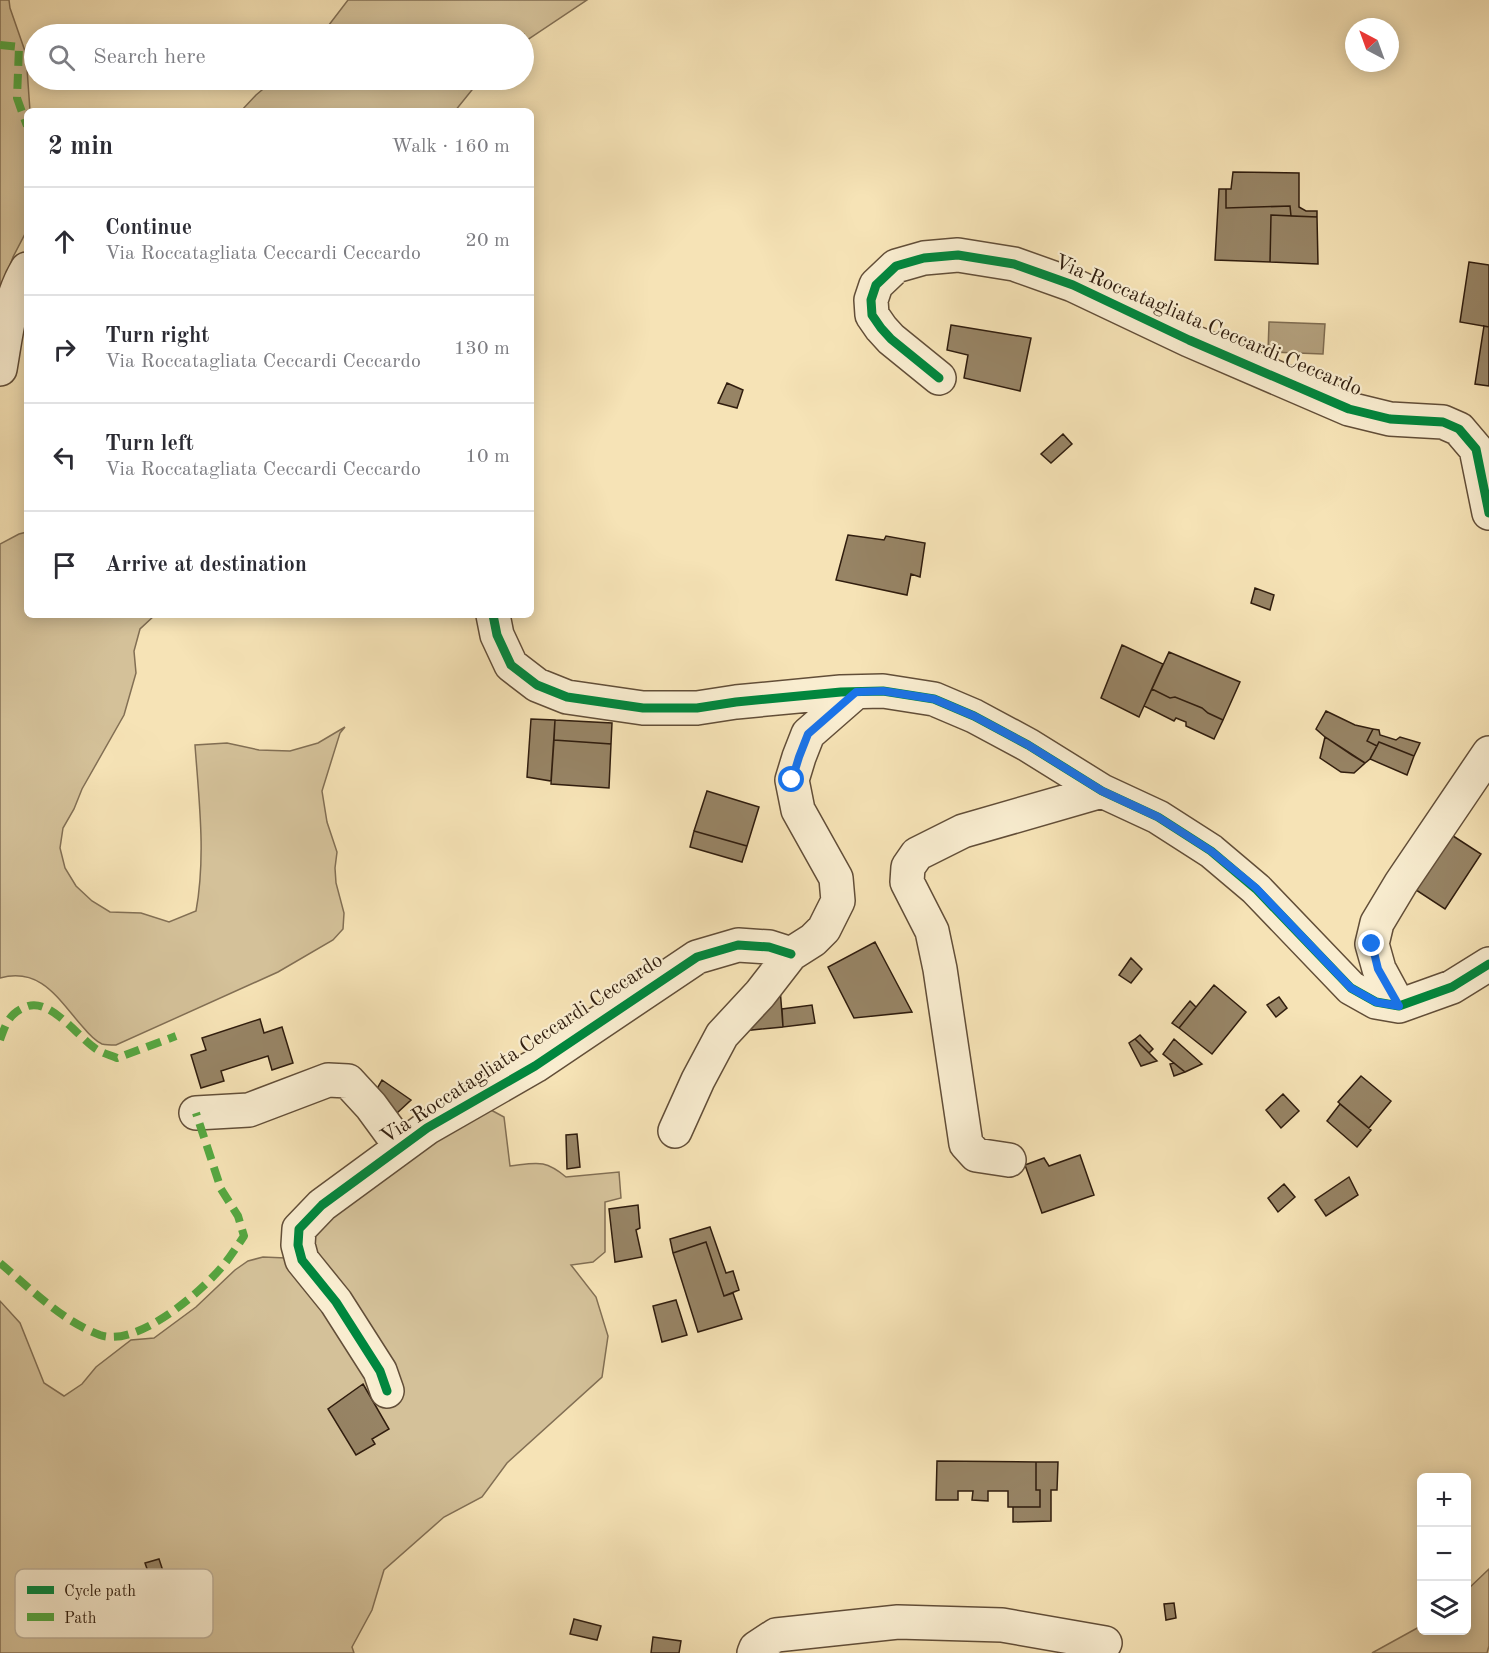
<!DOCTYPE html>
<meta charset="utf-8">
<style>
body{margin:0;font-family:"Old Standard TT",serif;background:#f2f2f3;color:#2b2b33}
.controls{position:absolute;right:18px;bottom:18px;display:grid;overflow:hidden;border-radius:9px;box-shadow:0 3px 15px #0003}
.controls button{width:54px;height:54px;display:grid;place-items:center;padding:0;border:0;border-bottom:2px solid #e1e1e2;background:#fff;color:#2b2b33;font:30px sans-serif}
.compass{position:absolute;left:1345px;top:18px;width:54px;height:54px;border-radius:50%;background:#fff;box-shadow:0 3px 15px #0003;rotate:319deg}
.stop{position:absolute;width:18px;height:18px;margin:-14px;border:4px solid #1a73e8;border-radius:50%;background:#fff}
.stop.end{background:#1a73e8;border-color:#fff;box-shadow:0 2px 6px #0008}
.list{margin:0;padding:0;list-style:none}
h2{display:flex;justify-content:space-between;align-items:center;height:78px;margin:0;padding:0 24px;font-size:26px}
h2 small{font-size:20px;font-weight:400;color:#7c7c81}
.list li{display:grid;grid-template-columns:39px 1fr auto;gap:18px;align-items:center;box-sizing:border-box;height:108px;padding:0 24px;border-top:2px solid #e1e1e2}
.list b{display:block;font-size:22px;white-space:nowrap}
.list p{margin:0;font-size:20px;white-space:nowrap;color:#7c7c81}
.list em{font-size:20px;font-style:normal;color:#7c7c81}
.icon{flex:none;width:33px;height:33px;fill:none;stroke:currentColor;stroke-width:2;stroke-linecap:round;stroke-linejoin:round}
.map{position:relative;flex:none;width:1489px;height:1653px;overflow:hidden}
.search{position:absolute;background:#fff;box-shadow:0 3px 15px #0003;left:24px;top:24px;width:510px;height:66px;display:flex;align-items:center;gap:15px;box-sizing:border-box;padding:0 21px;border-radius:33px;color:#7c7c81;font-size:22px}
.panel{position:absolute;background:#fff;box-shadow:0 3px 15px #0003;left:24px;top:108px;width:510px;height:510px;border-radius:9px}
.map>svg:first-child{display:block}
</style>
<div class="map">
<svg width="1489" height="1653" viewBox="0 0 1489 1653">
<rect width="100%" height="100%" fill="#f6e3b6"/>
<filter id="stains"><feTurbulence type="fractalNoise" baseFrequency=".00333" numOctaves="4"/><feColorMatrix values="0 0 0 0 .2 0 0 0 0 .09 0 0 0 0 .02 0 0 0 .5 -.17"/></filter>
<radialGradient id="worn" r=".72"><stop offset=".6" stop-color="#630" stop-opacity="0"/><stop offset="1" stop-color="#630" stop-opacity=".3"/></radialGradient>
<path fill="#d4c199" stroke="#826f54" stroke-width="1.5" d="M0 0H9L10 8 26 54 30 111H27V230L13 257 0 293Z
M348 0H587L524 42V34H322Z
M274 80H480L455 111H241L256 95Z
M27 532V615H155L140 629 134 651 136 673 124 715 82 789 74 809 63 828 60 848 65 868 76 886 92 901 110 912 141 913 169 922 196 911C206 856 199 801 195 745L227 743 259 750 290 751 318 743 345 727 340 733 322 791 327 822 337 852 335 868 336 883 344 913 343 929 333 940 278 972 116 1045C112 1045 106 1045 102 1044 95 1041 87 1032 82 1026 58 999 41 967 0 978V544L19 534Z
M491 1110 504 1117 510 1166C537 1163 544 1159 566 1177L619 1172 621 1198 605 1202V1252L593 1262 571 1265 596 1297 608 1336 602 1377 507 1463 482 1497 444 1517 384 1570 372 1610 352 1647 354 1653H0V1301L20 1323 44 1383 64 1396 82 1384 96 1367 131 1340 154 1338 196 1307 235 1270 248 1261 263 1257 286 1258 359 1188 427 1139Z
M1489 1569V1646L1487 1653H1372L1421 1626 1422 1630H1466L1467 1590Z"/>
<path fill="#b3a07d" stroke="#7f6c51" stroke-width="1.5" d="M1269 322 1325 324 1323 354 1268 352Z"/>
<path fill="#978465" stroke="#301d0e" stroke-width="1.5" d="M1233 172 1299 173V207L1306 211H1317V217L1291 216 1290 206 1226 208V189H1231Z
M1219 189H1226V208L1290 206 1291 216 1271 215 1270 262 1215 260Z
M1271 215 1317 217 1318 264 1270 262Z
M1469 262 1489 265V327L1460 322Z
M951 325 1031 338 1020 391 964 378 968 355 947 350Z
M1484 326 1489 327V386L1475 384Z
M727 383 743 390 737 408 718 403Z
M1063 434 1072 444 1051 463 1041 454Z
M848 535 884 540 886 536 925 543 920 577 911 574 907 595 836 580Z
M1255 588 1274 595 1270 610 1251 603Z
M1122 645 1163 664 1139 717 1101 698Z
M1169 652 1240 682 1223 720 1208 713 1202 708 1175 697 1170 698 1152 689Z
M1152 689 1170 698 1175 697 1202 708 1208 713 1223 720 1214 739 1186 726V722L1176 718 1174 721 1144 706Z
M1326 711 1355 725 1373 729 1367 741 1377 746 1370 759 1365 763 1325 737 1316 729Z
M531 719 555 720 551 781 527 777Z
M555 720 612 723 611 744 554 740Z
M1373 729 1379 730 1380 735 1396 740 1400 737 1420 743 1414 756 1379 742 1377 746 1367 741Z
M1325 737 1352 755 1365 763 1354 773 1341 772 1320 758Z
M554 740 611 744 609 788 551 784Z
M1379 742 1414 756 1407 775 1370 759Z
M707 791 759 807 747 846 694 831Z
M694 831 747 846 742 862 690 847Z
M1447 832 1481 854 1445 909 1413 888Z
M875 942 912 1012 854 1018 828 967Z
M1131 958 1142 969 1131 983 1119 975Z
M1214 985 1246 1012 1212 1054 1179 1028Z
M780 988 783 1027 742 1031Z
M1279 997 1287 1008 1276 1017 1267 1005Z
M1190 1001 1196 1007 1179 1028 1172 1023Z
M812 1005 815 1023 783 1027 782 1009Z
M260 1019 264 1033 282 1027 293 1063 272 1070 268 1056 221 1071 224 1081 201 1088 191 1055 206 1050 202 1038Z
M1140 1035 1153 1049 1149 1053 1135 1039Z
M1135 1039 1157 1061 1141 1066 1129 1043Z
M1174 1039 1202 1064 1185 1072 1163 1054Z
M1174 1063 1185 1072 1174 1076 1170 1064Z
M1361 1076 1391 1101 1369 1128 1338 1102Z
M382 1080 411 1100 397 1113 375 1092Z
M1283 1094 1299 1111 1281 1128 1266 1110Z
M1340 1104 1371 1130 1357 1147 1327 1121Z
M577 1134 580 1167 567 1169 566 1135Z
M1080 1155 1094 1195 1042 1213 1025 1165 1044 1158 1049 1166Z
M1349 1177 1358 1195 1326 1216 1315 1200Z
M1284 1184 1295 1197 1278 1212 1268 1198Z
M638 1205 640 1228 636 1230 642 1257 615 1262 609 1209Z
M710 1227 726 1273 733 1271 739 1290 724 1296 706 1242 673 1253 670 1239Z
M706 1242 724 1296 733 1293 742 1319 698 1332 673 1253Z
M676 1300 687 1335 662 1342 653 1306Z
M363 1384 389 1429 372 1439 375 1444 356 1455 328 1409Z
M937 1461 1036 1462V1490H1040V1507H1008V1491H988V1501L972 1500 973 1491H958V1500H936Z
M1036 1462H1058L1057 1490H1051V1521L1013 1522V1507H1040V1490H1036Z
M159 1559 166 1580 153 1586 145 1563Z
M1174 1603 1176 1618 1166 1620 1164 1604Z
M574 1619 601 1626 597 1640 570 1634Z
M653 1637 681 1641 679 1653H651Z"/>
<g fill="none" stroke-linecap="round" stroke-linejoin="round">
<g stroke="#624e38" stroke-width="36">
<path id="minor" d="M0 369C6 335 9 299 27 269
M939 378 891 339 881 328 872 315 871 300 876 285 896 266 924 258 958 255 1014 264 1073 285 1189 340 1349 409 1390 419 1443 422 1459 429 1476 449 1489 513
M493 615 497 635 511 665 537 685 567 697 643 708H697L736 702 841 692 883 691 934 699 974 716 1028 745 1102 791 1158 817 1211 851 1256 889 1351 988 1376 1002 1399 1006 1452 987 1489 964
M1399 1006 1379 969 1372 944 1377 923 1401 883 1489 753
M196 1113 249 1110 328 1080 348 1081 371 1106 401 1147
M675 1131 698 1080 722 1035 760 994 791 954 813 940 824 929 838 901 836 878 798 810 792 780 799 757 808 734 856 692
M1009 1160 976 1155 966 1144 940 969 932 931 907 882 908 867 917 854 963 831 1102 791
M387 1391 380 1371 336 1302 302 1260 298 1245 299 1229 322 1205 427 1128 535 1066 697 957 738 945 769 947 791 954
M754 1653 756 1648 776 1635 898 1622 1002 1625 1105 1643"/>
</g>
<use href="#minor" stroke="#f9edd0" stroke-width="33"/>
<path stroke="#54a941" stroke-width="8" stroke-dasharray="15 8" stroke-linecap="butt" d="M0 45 19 47 17 98 27 126
M0 1040C6 1023 10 1012 28 1006 51 999 77 1036 96 1049 102 1053 110 1055 117 1058L176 1036
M0 1263C31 1289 62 1321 100 1335 138 1348 204 1290 226 1262 232 1254 238 1245 244 1236L238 1216 221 1189 196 1113"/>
<g stroke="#f9edd0" stroke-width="13">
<path id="cycleway" d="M939 378 891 339 881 328 872 315 871 300 876 285 896 266 924 258 958 255 1014 264 1073 285 1189 340 1349 409 1390 419 1443 422 1459 429 1476 449 1489 513
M493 615 497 635 511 665 537 685 567 697 643 708H697L736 702 841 692 883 691 934 699 974 716 1028 745 1102 791 1158 817 1211 851 1256 889 1351 988 1376 1002 1399 1006 1452 987 1489 964
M387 1391 380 1371 336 1302 302 1260 298 1245 299 1229 322 1205 427 1128 535 1066 697 957 738 945 769 947 791 954"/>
</g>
<use href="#cycleway" stroke="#00873e" stroke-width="9"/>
</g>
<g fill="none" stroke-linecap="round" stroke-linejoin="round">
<path stroke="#1a73e8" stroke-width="8" d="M792 780 799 757 808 734 856 692 883 691 934 699 974 716 1028 745 1102 791 1158 817 1211 851 1256 888 1351 988 1376 1002 1399 1006 1378 969 1372 944"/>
</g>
<g text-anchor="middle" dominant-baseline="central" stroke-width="4.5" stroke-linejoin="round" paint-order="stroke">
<g font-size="21" fill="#301d0e" stroke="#f9edd0">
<text transform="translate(1208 326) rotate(23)">Via Roccatagliata Ceccardi Ceccardo</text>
<text transform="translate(522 1049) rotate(-33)">Via Roccatagliata Ceccardi Ceccardo</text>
</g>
</g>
<rect x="15" y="1569" width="198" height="69" rx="9" fill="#f9edd0" stroke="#bdaf96" stroke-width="1.5"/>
<rect x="27" y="1586" width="27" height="8" fill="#00873e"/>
<rect x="27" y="1613" width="27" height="8" fill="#54a941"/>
<g font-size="16" fill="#301d0e">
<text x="64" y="1596">Cycle path</text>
<text x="64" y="1623">Path</text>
</g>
<rect width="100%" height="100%" filter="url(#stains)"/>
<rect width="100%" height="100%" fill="url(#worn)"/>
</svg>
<div class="controls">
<button>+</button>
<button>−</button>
<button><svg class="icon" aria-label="layers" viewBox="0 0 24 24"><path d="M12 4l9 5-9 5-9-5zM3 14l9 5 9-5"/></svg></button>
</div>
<svg class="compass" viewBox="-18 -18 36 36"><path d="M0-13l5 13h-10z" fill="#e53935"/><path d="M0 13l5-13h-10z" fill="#7c7c81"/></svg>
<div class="stop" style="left:792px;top:780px"></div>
<div class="stop end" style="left:1372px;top:944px"></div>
<div class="search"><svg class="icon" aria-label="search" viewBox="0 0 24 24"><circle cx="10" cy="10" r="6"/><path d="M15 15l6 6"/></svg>Search here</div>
<section class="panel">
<h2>2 min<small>Walk · 160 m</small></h2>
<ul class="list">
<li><svg class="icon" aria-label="ahead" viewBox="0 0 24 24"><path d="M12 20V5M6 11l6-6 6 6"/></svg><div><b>Continue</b><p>Via Roccatagliata Ceccardi Ceccardo</p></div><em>20 m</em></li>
<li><svg class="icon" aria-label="right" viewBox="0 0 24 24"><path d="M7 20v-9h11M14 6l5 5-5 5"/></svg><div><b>Turn right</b><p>Via Roccatagliata Ceccardi Ceccardo</p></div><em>130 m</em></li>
<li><svg class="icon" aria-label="left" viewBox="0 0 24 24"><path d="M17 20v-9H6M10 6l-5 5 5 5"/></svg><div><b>Turn left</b><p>Via Roccatagliata Ceccardi Ceccardo</p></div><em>10 m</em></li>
<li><svg class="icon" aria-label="arrive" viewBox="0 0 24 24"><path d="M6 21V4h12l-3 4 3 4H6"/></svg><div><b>Arrive at destination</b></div></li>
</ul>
</section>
</div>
